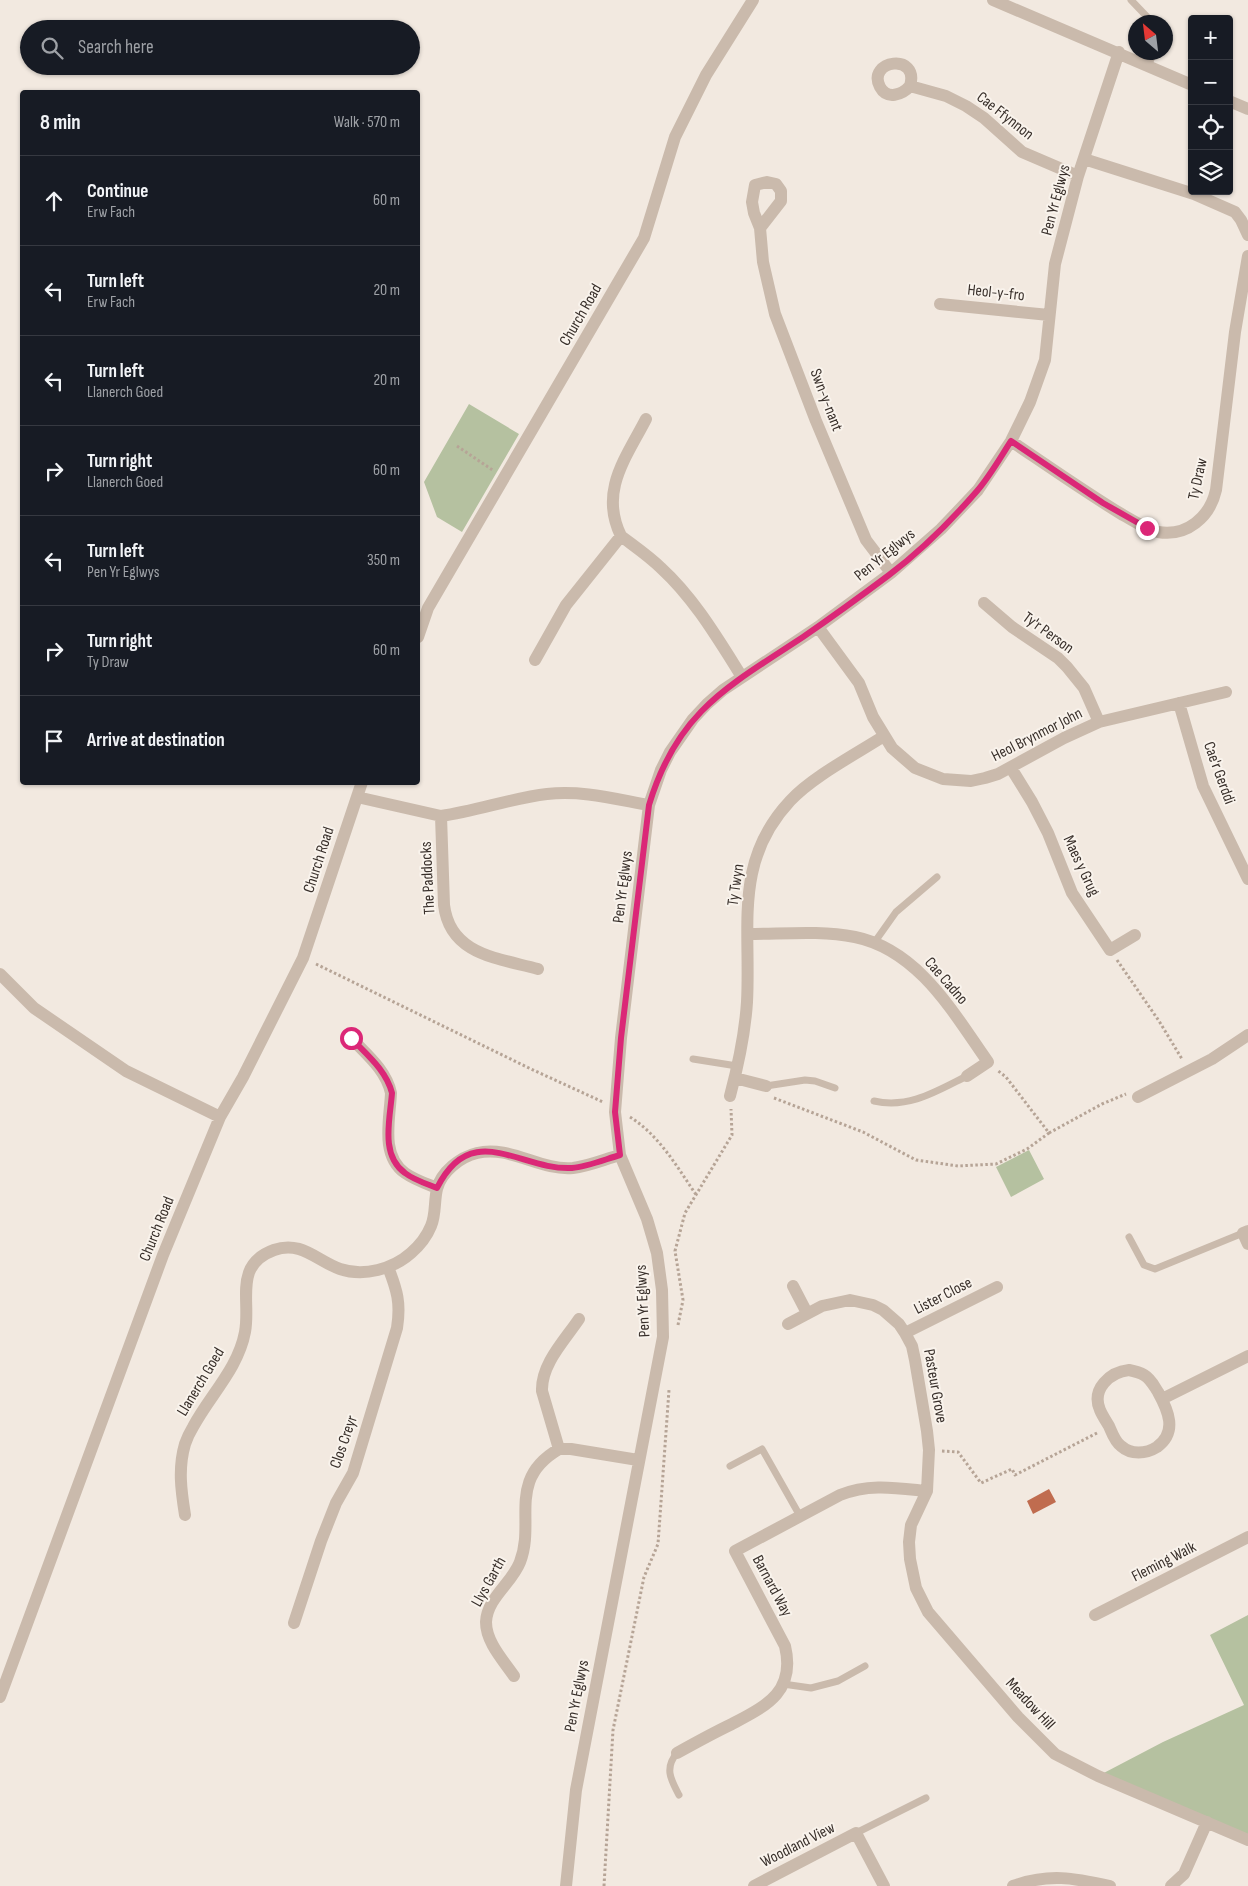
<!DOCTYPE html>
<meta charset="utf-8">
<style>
body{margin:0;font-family:"Sofia Sans Condensed",sans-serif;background:#20242c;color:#f1f3f6}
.controls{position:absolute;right:15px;top:15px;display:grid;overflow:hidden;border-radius:5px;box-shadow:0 1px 4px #0004}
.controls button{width:45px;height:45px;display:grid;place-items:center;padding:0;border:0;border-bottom:1px solid #363941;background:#171b24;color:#f1f3f6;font:25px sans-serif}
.compass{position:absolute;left:1128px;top:15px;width:45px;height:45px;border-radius:50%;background:#171b24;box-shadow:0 1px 4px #0004;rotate:332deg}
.stop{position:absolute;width:15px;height:15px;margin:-11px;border:4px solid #db2777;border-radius:50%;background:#fff}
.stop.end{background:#db2777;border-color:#fff;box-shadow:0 1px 5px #0008}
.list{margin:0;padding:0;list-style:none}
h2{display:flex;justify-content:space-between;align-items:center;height:65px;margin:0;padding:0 20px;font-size:21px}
h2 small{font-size:16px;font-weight:400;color:#9ea1a6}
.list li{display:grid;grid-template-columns:32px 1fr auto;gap:15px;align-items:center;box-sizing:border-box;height:90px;padding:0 20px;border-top:1px solid #363941}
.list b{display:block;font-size:19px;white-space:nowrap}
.list p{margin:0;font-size:16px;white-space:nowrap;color:#9ea1a6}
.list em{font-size:16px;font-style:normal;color:#9ea1a6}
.icon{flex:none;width:28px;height:28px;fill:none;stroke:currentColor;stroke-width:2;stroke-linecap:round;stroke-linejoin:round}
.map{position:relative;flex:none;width:1248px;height:1886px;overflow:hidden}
.search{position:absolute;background:#171b24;box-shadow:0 1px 4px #0004;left:20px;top:20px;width:400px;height:55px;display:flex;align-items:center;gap:12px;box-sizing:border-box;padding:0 18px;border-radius:28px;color:#9ea1a6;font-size:19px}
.panel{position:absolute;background:#171b24;box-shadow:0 1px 4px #0004;left:20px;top:90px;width:400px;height:695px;border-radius:5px}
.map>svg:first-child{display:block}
</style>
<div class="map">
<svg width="1248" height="1886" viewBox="0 0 1248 1886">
<rect width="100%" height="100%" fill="#f2e9e0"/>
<path fill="#b5c1a0" d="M469 404 519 434 462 532 437 517 424 482Z
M1029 1150 1044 1179 1011 1197 996 1167Z
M1248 1615V1840L1098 1776 1163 1742 1244 1705 1210 1635Z"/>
<path fill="#c06c4f" d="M1049 1489 1056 1502 1033 1514 1027 1501Z"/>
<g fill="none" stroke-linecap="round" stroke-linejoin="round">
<path stroke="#b6a496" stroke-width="3" stroke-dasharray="2.5 2.5" stroke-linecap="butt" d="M457 446 494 471
M1117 960 1159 1021 1182 1059
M316 964 531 1069 603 1102
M774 1098 863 1132 916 1160 958 1166 996 1164 1027 1149 1049 1133 1006 1077 997 1070
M630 1117C660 1136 677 1167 697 1196
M1049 1133 1102 1104 1126 1094
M678 1325 683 1300 675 1251 685 1213 732 1135 731 1109
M942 1451 958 1452 981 1483 1012 1469 1015 1475 1097 1433
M604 1886 613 1730 644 1577 658 1544 669 1390"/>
<path stroke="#cabaac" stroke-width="7" d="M1131 0 1152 22
M1148 66 1154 52
M874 943 896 912 937 877
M693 1059 737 1066
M766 1086 805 1080 815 1081 835 1088
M874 1101C909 1109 937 1091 967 1076
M1129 1237 1144 1265 1155 1269 1243 1233
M730 1466 762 1449 800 1516
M783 1684 811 1688 838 1681 865 1666
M677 1753C664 1768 671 1780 679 1795
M856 1833 926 1798"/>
<path stroke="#cabaac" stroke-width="12" d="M993 0 1192 85
M910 86C902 95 887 100 880 87 866 60 920 52 910 86L946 96 966 106 984 118 1022 152 1078 176
M1229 101 1248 109
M1084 159 1194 194 1235 212 1241 220 1248 235
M760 228 781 201V191L776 184 767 182 755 185 752 202 754 213 760 228 763 262 775 314 816 421 866 540 891 573
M940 304 1049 315
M1011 441C1048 466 1085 492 1123 515 1134 521 1145 529 1158 532 1187 537 1210 517 1216 490L1235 332 1248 256
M621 536C634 546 649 556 661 568 694 598 718 639 742 677
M984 603 1012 627 1058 658 1067 667 1084 688 1099 722
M818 627 859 683 873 717 892 748 915 768 943 779 971 781 985 778 998 774 1064 738 1099 722 1226 692
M418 637 428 608 644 238 675 137 706 75 753 0
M535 660 566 605 621 536C599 491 626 458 646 419
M1179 703 1203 786 1248 879
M1011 768 1032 802 1048 833 1072 893 1110 950 1135 935
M357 797 441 816
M748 934C783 934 820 930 855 937 919 950 954 1014 988 1062L967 1076
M538 969C498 958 450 955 444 905L441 816C477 811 512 798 547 794 582 790 615 799 649 805
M0 974 34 1008 126 1071 220 1117
M351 1038C367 1055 386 1070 391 1093 390 1119 380 1155 405 1173 415 1180 427 1184 437 1188
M735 1078 766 1086
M730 1096C738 1066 745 1033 747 1002 751 927 733 862 790 801 812 777 856 754 884 736
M1138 1097 1212 1059 1248 1035
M1248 1231 1243 1233 1248 1244
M793 1286 807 1313
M579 1319C565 1340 541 1364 542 1391L559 1449H571L638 1460
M788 1324 822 1306 850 1300 873 1305 883 1310 899 1324 905 1333 912 1346 915 1360 927 1431 929 1450 927 1491 911 1525 909 1542 910 1559 916 1588 928 1612 1018 1717 1055 1754 1098 1776 1248 1840
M905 1333 997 1287
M1129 1370C1134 1371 1139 1372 1144 1375 1151 1379 1154 1386 1158 1392 1168 1410 1178 1432 1157 1447 1146 1454 1131 1455 1121 1446 1115 1442 1112 1433 1109 1426 1106 1421 1102 1415 1100 1410 1091 1389 1110 1372 1129 1370Z
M1162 1399 1248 1356
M185 1515C181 1490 178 1468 185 1444 187 1438 190 1432 193 1427 210 1395 238 1369 245 1332 251 1301 233 1265 274 1250 301 1240 317 1261 340 1269 364 1277 393 1269 411 1253 419 1246 427 1236 431 1226 436 1215 434 1201 437 1189 441 1172 460 1157 477 1153 510 1145 540 1171 573 1168 589 1166 605 1159 620 1155
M1095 1615 1248 1537
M294 1623 321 1541 336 1503 353 1473 397 1328C401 1303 397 1290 388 1267
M514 1676C503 1660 486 1642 486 1622 487 1598 512 1583 520 1562 536 1521 506 1480 559 1449
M0 1697 163 1255 220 1117 243 1077 303 958 362 782
M677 1753C695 1743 713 1733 732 1724 766 1706 796 1692 785 1646L735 1551 840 1495C869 1483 897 1488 927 1491
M566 1886 576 1790 663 1337 662 1290 657 1253 647 1219 620 1155 615 1112 621 1038 649 805 661 770 670 752 693 719 707 704 723 690 818 627 891 573 941 529 978 490 1011 441 1030 402 1045 360 1055 264 1078 176 1119 52
M754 1886 856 1833 884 1886
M1013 1886C1049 1873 1074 1878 1110 1886
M1171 1886 1184 1874 1207 1822"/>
</g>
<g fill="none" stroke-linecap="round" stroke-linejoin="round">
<path stroke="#db2777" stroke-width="6" d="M351 1038C367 1055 386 1070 392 1093 390 1119 380 1155 405 1173 414 1180 427 1184 437 1188 472 1118 521 1171 572 1168 587 1167 606 1159 620 1155L615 1112 621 1038 649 805C677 712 727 687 803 637 832 617 861 596 889 575 921 551 951 521 977 491 990 476 1000 458 1011 441L1103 503 1147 528"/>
</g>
<g text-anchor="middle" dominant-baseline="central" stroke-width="4" stroke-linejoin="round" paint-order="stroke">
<g font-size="16" fill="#382f2a" stroke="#f9f3ec">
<text transform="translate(1005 116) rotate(38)">Cae Ffynnon</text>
<text transform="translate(1056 200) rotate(-75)">Pen Yr Eglwys</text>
<text transform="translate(996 293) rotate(6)">Heol-y-fro</text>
<text transform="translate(581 315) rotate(-60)">Church Road</text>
<text transform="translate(826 400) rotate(69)">Swn-y-nant</text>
<text transform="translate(1198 479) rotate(-78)">Ty Draw</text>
<text transform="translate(885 555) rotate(-39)">Pen Yr Eglwys</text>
<text transform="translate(1048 633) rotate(36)">Ty'r Person</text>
<text transform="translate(1037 735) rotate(-27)">Heol Brynmor John</text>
<text transform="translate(1219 773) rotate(70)">Cae'r Gerddi</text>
<text transform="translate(319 860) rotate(-72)">Church Road</text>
<text transform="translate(1081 866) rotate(65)">Maes y Grug</text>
<text transform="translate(428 878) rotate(-93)">The Paddocks</text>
<text transform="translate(736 885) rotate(-82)">Ty Twyn</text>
<text transform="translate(623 887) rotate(-83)">Pen Yr Eglwys</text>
<text transform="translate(946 981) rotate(49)">Cae Cadno</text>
<text transform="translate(157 1229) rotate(-68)">Church Road</text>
<text transform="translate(943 1296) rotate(-27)">Lister Close</text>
<text transform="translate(643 1301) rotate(-93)">Pen Yr Eglwys</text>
<text transform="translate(201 1382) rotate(-59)">Llanerch Goed</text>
<text transform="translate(935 1386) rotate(80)">Pasteur Grove</text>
<text transform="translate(344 1442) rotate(-71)">Clos Creyr</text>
<text transform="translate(1164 1562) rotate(-27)">Fleming Walk</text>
<text transform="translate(489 1582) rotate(-61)">Llys Garth</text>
<text transform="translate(772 1586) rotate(62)">Barnard Way</text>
<text transform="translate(577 1696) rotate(-79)">Pen Yr Eglwys</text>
<text transform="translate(1030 1704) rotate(47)">Meadow Hill</text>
<text transform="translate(798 1845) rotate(-27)">Woodland View</text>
</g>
</g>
</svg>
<div class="controls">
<button>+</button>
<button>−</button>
<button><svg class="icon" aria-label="locate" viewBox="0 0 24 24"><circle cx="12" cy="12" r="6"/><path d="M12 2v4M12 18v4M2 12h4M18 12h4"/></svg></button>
<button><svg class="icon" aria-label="layers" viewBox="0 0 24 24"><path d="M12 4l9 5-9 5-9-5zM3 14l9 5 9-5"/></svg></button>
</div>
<svg class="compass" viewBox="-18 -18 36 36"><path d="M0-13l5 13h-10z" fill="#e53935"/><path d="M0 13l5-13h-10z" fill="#9ea1a6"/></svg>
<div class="stop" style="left:351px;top:1038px"></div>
<div class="stop end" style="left:1147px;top:528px"></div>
<div class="search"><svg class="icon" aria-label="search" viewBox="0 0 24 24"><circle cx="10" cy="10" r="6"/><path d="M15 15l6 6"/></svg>Search here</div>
<section class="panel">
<h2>8 min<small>Walk · 570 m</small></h2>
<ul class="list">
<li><svg class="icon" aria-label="ahead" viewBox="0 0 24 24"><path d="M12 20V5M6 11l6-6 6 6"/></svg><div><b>Continue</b><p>Erw Fach</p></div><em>60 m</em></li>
<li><svg class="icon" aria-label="left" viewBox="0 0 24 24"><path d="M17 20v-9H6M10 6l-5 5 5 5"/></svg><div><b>Turn left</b><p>Erw Fach</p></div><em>20 m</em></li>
<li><svg class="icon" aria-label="left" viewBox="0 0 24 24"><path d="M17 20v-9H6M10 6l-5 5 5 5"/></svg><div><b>Turn left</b><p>Llanerch Goed</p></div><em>20 m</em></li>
<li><svg class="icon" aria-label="right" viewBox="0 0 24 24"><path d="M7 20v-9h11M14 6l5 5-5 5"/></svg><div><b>Turn right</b><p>Llanerch Goed</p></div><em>60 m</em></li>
<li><svg class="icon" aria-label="left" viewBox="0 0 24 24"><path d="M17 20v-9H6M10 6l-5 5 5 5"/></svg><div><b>Turn left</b><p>Pen Yr Eglwys</p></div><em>350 m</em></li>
<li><svg class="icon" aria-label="right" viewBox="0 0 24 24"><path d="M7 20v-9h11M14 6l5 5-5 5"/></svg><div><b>Turn right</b><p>Ty Draw</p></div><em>60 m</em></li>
<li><svg class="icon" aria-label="arrive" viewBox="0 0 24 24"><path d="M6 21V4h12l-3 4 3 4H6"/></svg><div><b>Arrive at destination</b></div></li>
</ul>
</section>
</div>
